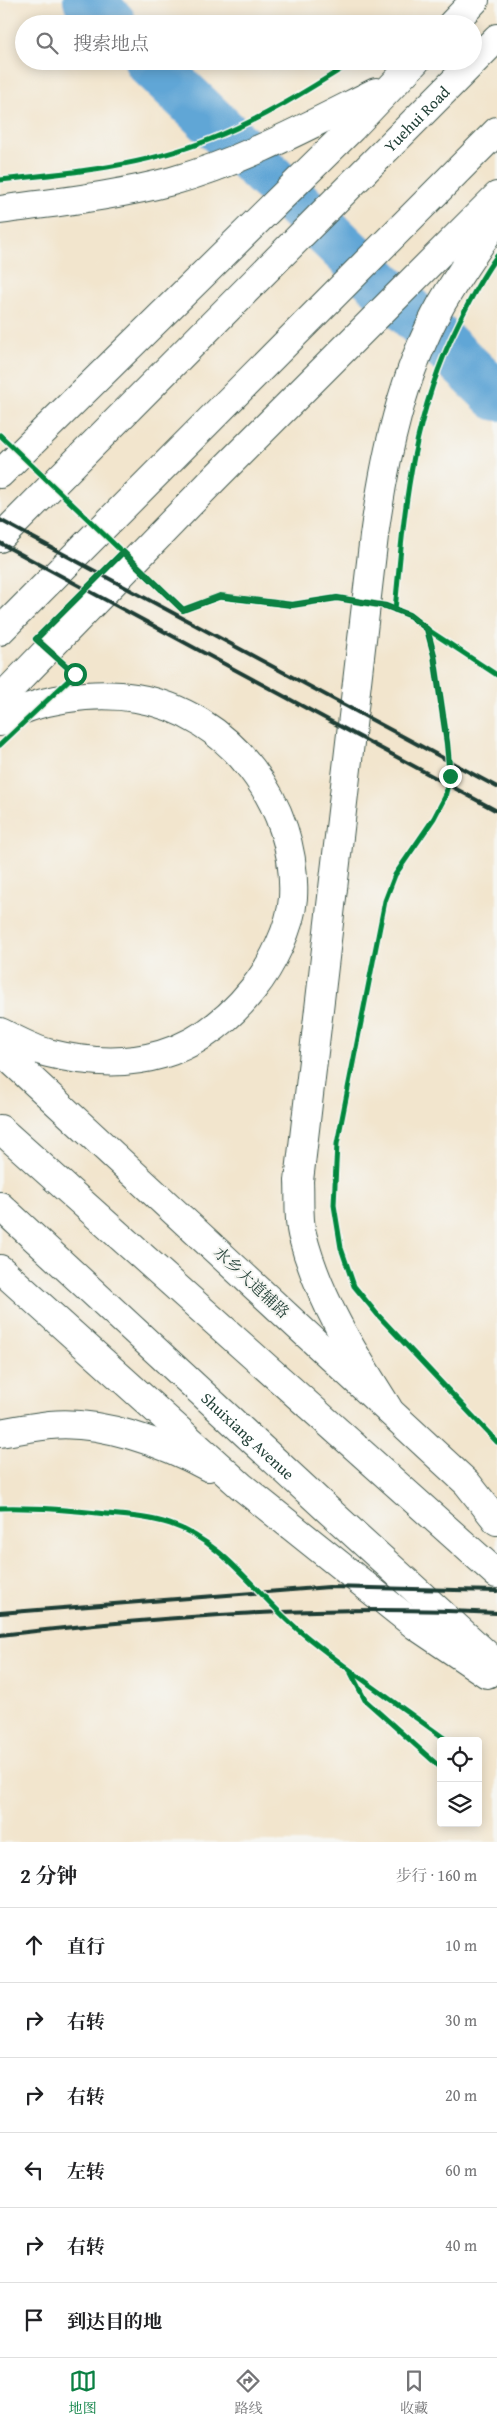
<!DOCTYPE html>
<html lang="zh">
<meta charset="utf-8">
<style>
body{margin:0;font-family:"Gentium Book Plus","Noto Serif SC",serif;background:#f6f6f6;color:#202124}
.controls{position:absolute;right:15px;bottom:15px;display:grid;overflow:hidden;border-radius:5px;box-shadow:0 2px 12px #0003}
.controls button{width:45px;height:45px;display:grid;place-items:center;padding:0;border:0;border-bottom:1px solid #e0e0e0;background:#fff;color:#202124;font:25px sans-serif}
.stop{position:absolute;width:15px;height:15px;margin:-11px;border:4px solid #0b8043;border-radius:50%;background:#fff}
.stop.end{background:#0b8043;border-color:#fff;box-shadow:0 1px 5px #0008}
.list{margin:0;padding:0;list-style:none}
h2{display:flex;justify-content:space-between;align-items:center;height:65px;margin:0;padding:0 20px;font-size:21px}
h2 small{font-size:16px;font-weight:400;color:#757577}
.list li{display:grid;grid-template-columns:32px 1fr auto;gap:15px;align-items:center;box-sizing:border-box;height:75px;padding:0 20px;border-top:1px solid #e0e0e0}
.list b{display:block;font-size:19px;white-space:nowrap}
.list em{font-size:16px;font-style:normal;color:#757577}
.icon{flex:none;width:28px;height:28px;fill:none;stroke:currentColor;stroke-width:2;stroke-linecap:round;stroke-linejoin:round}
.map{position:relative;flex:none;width:497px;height:1842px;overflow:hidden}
.search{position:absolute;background:#fff;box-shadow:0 2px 12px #0003;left:15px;right:15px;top:15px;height:55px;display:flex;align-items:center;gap:12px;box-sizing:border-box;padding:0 18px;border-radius:28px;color:#757577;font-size:19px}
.sheet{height:515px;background:#fff}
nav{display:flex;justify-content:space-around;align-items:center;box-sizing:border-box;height:70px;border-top:1px solid #e0e0e0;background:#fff;font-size:14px;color:#757577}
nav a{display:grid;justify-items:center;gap:2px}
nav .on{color:#0b8043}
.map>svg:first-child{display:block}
</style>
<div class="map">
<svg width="497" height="1842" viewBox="0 0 497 1842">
<rect width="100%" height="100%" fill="#f6f6f2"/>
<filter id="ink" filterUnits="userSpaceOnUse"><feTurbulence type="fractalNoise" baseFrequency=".02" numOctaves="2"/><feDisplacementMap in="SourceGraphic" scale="10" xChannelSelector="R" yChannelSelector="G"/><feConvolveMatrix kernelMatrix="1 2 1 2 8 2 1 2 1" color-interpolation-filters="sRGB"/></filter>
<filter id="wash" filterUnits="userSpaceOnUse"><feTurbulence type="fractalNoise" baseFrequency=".0096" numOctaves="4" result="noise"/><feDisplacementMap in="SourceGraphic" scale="20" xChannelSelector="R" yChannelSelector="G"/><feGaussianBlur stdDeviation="1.12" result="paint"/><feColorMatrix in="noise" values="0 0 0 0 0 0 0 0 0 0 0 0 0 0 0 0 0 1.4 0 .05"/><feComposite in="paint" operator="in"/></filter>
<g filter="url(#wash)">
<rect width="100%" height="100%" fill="#f2e5cd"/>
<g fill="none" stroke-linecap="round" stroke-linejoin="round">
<path stroke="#60a6d6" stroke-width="50" d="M88 0 112 24
M149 61 497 396"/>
</g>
</g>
<g filter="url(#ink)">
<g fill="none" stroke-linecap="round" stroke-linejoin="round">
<g stroke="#3f564b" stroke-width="30">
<g id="major">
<path d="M452 24 475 0"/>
<path d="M0 210C57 202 116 196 172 181 244 161 310 125 376 92"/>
<path d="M0 474 352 128 416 61"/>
<path id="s1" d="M0 538 497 38"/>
<path d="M0 631 497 131"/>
<path d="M0 699 216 477 497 196"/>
<path d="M0 722C34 698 96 691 136 698 229 713 298 804 293 898 291 927 271 967 253 989 199 1057 131 1074 48 1053 32 1049 15 1039 0 1032"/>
<path d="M0 1050 467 1483 497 1521"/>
<path d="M0 1129 497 1574"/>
<path id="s2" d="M0 1206 327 1509 497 1664"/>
<path d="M0 1269 241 1486 416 1626 487 1674"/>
<path d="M388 1408C353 1353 318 1298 302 1234 298 1218 300 1198 299 1181L374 536C385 456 402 374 442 303 459 274 478 247 497 220"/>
<path d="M0 1433C16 1430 33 1427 50 1425 100 1420 164 1443 208 1467"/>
</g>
</g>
<use href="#major" stroke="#fff" stroke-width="28"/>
<path stroke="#1f3d34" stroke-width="4" d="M0 520 497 787
M0 543 497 811
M0 1613 329 1587 497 1591
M0 1635C165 1616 331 1604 497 1613"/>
<g stroke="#f6f6f2" stroke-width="8">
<path id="cycleway" d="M0 180C72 173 144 166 211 139 262 119 308 90 354 61
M0 435 183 610 220 597 292 605 337 598 386 606 409 615 427 629 434 655 447 743 450 776 445 797 434 818 395 875 385 901 337 1144 334 1205 341 1248 354 1286 377 1314 497 1442
M395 610C405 504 411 419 459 322 470 300 482 276 497 256
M427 629 497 675
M0 745 75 674 36 639 123 552
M0 1508C36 1507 71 1510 106 1514 127 1516 149 1517 170 1524 225 1542 258 1597 301 1632 348 1671 399 1705 448 1741
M351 1673 365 1700 441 1768"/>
</g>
<use href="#cycleway" stroke="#00873e" stroke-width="5"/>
</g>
</g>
<g fill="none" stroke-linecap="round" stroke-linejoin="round" filter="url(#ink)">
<path stroke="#0b8043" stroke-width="6" d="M75 674 36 639 123 552 183 610 220 596 292 605 337 598 386 606 409 615 427 629 434 655 447 743 450 776"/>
</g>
<g text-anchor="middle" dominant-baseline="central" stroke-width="4" stroke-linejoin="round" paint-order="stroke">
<g font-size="16" fill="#1f3d34" stroke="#f6f6f2">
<text stroke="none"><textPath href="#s1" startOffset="591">Yuehui Road</textPath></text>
<text transform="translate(252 1282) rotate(43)">水乡大道辅路</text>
<text stroke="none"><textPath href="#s2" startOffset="338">Shuixiang Avenue</textPath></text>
</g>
</g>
</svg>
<div class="controls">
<button><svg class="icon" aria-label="locate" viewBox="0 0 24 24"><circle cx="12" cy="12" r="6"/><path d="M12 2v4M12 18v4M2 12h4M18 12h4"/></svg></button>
<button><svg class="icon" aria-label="layers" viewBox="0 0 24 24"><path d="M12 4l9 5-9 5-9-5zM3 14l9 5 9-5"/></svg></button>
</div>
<div class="stop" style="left:75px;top:674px"></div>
<div class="stop end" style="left:450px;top:776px"></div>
<div class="search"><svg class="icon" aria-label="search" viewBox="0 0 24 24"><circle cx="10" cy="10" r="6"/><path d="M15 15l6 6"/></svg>搜索地点</div>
</div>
<section class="sheet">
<h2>2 分钟<small>步行 · 160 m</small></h2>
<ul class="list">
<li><svg class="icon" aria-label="ahead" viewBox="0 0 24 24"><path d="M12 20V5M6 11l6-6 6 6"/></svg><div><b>直行</b></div><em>10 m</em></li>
<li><svg class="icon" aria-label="right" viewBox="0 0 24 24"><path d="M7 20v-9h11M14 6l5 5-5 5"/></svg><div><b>右转</b></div><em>30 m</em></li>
<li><svg class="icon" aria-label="right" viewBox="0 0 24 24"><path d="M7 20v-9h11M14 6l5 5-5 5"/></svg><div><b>右转</b></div><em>20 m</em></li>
<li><svg class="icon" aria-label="left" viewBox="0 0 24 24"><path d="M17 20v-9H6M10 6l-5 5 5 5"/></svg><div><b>左转</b></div><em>60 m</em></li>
<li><svg class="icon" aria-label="right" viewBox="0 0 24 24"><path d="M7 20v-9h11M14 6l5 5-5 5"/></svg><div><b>右转</b></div><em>40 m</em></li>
<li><svg class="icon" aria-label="arrive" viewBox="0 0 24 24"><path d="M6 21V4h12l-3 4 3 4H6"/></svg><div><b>到达目的地</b></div></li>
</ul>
</section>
<nav>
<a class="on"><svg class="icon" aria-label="map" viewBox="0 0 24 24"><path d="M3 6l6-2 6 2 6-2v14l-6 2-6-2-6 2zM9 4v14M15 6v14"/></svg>地图</a>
<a><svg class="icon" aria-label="directions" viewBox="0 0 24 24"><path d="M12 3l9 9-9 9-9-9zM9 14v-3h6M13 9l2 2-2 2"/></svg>路线</a>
<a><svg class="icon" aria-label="saved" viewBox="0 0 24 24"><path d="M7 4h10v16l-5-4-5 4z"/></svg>收藏</a>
</nav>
